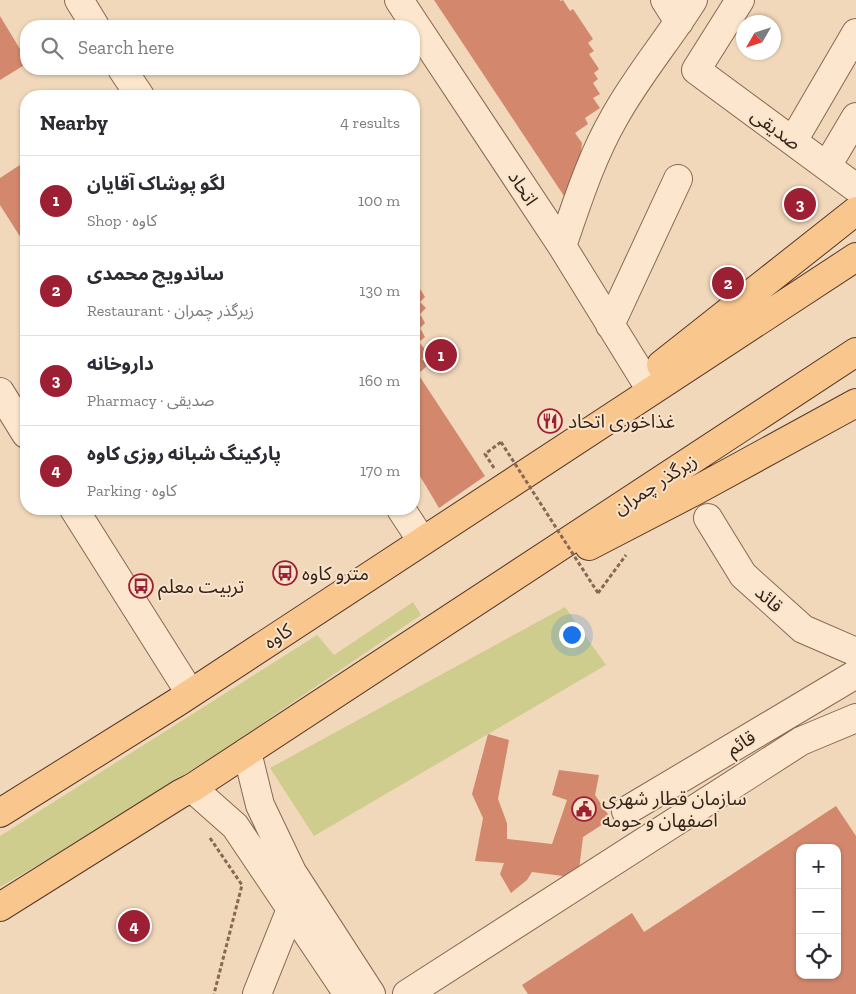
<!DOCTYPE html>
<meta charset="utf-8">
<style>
body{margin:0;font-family:"Zilla Slab","Noto Sans Arabic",serif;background:#f7f7f7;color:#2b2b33}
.controls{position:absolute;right:15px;bottom:15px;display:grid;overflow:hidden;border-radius:10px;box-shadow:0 1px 4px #0004}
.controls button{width:45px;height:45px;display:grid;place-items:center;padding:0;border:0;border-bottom:1px solid #e1e1e2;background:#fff;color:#2b2b33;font:25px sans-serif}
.compass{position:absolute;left:736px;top:15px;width:45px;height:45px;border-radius:50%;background:#fff;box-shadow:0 1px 4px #0004;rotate:231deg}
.you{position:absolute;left:571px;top:634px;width:18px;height:18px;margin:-12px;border:4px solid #fff;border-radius:50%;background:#1a73e8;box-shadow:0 0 0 8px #1a73e833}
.badge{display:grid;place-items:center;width:32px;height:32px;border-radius:50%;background:#9d1f33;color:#fff;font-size:16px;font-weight:700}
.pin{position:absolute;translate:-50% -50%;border:2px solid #fff;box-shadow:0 1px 5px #0006}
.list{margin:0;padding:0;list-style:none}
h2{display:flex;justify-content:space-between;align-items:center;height:65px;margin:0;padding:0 20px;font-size:21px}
h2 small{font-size:16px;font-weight:400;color:#7c7c81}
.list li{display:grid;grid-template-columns:32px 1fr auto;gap:15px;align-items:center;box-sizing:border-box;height:90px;padding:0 20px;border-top:1px solid #e1e1e2}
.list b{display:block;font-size:19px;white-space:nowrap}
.list p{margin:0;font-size:16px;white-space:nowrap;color:#7c7c81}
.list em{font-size:16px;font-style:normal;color:#7c7c81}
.icon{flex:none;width:28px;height:28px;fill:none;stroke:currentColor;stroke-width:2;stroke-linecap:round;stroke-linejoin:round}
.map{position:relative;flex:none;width:856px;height:994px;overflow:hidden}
.search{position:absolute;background:#fff;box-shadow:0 1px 4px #0004;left:20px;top:20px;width:400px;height:55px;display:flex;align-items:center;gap:12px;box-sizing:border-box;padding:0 18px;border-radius:20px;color:#7c7c81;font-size:19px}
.panel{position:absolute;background:#fff;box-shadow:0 1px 4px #0004;left:20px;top:90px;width:400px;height:425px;border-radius:20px}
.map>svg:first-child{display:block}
</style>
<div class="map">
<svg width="856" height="994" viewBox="0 0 856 994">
<rect width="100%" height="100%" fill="#f1d8ba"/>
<path fill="#cfcd8e" d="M413 602 421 615 217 754 60 852 0 887V836L317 635 334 655Z
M565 607 606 665 314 836 270 768Z"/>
<path fill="#d3876d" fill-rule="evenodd" d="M434 0H560V1L563 0 570 11 573 9 593 39 588 43 594 51 589 54 599 69 594 73 598 79 593 83 600 94 593 98 600 108 585 118 588 124 575 133 582 143 577 192 566 199Z
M0 16 26 59V64L0 80Z
M26 161V246L0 205V178Z
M414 279 425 297 420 302 426 308 420 314 425 323 420 328 425 337 419 342 428 353 422 359 428 365 418 374 485 476 439 508 414 466Z
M488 734 509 740 498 799 507 823V839L552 844 567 800 552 795 559 770 599 775 595 795 611 819 583 837 578 878 532 872 527 880 511 893 500 874 504 863 475 861 483 818 472 794Z
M836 806 856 836V994H528L522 985 632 913 644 932ZM800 848H837V975H800Z"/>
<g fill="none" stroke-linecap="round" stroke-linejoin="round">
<g stroke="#896753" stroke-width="30">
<path id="minor" d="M79 0 95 26
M399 0 562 246 644 379
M665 0 679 22
M740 0 696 70 856 188
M122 69 140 96
M793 141 856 33
M827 166 856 117
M562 246C577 203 591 158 614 118 637 76 668 40 693 0
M610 325 678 179
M0 392 26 434
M74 509 190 693
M401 509 422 541
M708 518 743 575 803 629 856 652
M247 752 260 805 292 872 371 994
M192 788 235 826 348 994
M626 811 856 674
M257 994 291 909
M407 994 801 741 856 718"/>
</g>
<g stroke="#563728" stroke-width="30">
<path id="major" d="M661 365 856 211
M589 546 695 491 856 403
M0 813 176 703 856 257
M0 907 180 794 192 788 856 352"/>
</g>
<path stroke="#896753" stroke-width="3" stroke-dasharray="4 2.5" stroke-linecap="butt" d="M494 468 485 454 501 442
M598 593 626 555
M210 838 242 885 214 994"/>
<use href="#minor" stroke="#fce7ce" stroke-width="28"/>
<use href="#major" stroke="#f9c78d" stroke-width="28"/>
<path stroke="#896753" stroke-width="3" stroke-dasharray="4 2.5" stroke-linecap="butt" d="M501 442 598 593"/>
</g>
<defs>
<g id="restaurant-ring" transform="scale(1.25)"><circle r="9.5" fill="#f8e4ca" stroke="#9d1f33" stroke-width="1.5"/><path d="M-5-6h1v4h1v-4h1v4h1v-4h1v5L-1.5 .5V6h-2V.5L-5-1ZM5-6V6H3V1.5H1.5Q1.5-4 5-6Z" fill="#9d1f33"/></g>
<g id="bus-ring" transform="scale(1.25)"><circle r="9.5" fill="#f8e4ca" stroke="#9d1f33" stroke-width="1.5"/><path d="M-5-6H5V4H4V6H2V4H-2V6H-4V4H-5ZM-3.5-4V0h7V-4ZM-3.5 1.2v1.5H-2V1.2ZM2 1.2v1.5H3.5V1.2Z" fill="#9d1f33"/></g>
<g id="civic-ring" transform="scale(1.25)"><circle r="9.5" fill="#f8e4ca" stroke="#9d1f33" stroke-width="1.5"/><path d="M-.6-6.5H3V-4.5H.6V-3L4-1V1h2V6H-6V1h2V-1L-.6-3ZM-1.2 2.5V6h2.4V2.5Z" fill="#9d1f33"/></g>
</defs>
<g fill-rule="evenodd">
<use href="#restaurant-ring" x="550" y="421"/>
<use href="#bus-ring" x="285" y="573"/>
<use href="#bus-ring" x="141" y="586"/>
<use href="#civic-ring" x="584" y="809"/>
</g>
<g text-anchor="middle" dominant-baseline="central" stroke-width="4" stroke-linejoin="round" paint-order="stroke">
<g font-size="19" fill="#37231a" stroke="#f8e4ca">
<text transform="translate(776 129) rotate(36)">صدیقی</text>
<text transform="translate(523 188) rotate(57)">اتحاد</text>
<text transform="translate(655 484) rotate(-33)">زیرگذر چمران</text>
<text transform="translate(769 599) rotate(42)">قائد</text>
<text transform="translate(278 636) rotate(-33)">کاوه</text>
<text transform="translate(741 743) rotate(-31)">قائم</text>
</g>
<g font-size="19" fill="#37231a" stroke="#f8e4ca" text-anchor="start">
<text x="568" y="421">غذاخوری اتحاد</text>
<text x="302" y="573">مترو کاوه</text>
<text x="158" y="586">تربیت معلم</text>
<text x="602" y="798">سازمان قطار شهری<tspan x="602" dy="22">اصفهان و حومه</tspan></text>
</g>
</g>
</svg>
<div class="controls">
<button>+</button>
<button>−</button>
<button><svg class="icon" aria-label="locate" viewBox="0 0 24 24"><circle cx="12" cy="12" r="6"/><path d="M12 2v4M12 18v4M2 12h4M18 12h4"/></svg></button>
</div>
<svg class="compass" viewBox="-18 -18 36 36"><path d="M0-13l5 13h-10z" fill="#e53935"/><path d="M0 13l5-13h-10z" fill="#7c7c81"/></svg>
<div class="you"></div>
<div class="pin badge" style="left:441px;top:355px">1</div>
<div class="pin badge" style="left:728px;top:283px">2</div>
<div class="pin badge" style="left:800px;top:204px">3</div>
<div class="pin badge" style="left:134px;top:926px">4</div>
<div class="search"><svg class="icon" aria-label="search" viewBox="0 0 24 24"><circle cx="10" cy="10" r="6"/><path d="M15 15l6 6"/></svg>Search here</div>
<section class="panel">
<h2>Nearby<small>4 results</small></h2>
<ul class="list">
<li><span class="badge">1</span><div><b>لگو پوشاک آقایان</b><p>Shop · کاوه</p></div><em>100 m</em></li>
<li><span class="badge">2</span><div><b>ساندویچ محمدی</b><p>Restaurant · زیرگذر چمران</p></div><em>130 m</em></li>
<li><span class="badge">3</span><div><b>داروخانه</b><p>Pharmacy · صدیقی</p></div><em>160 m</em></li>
<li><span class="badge">4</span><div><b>پارکینگ شبانه روزی کاوه</b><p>Parking · کاوه</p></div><em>170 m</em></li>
</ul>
</section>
</div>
